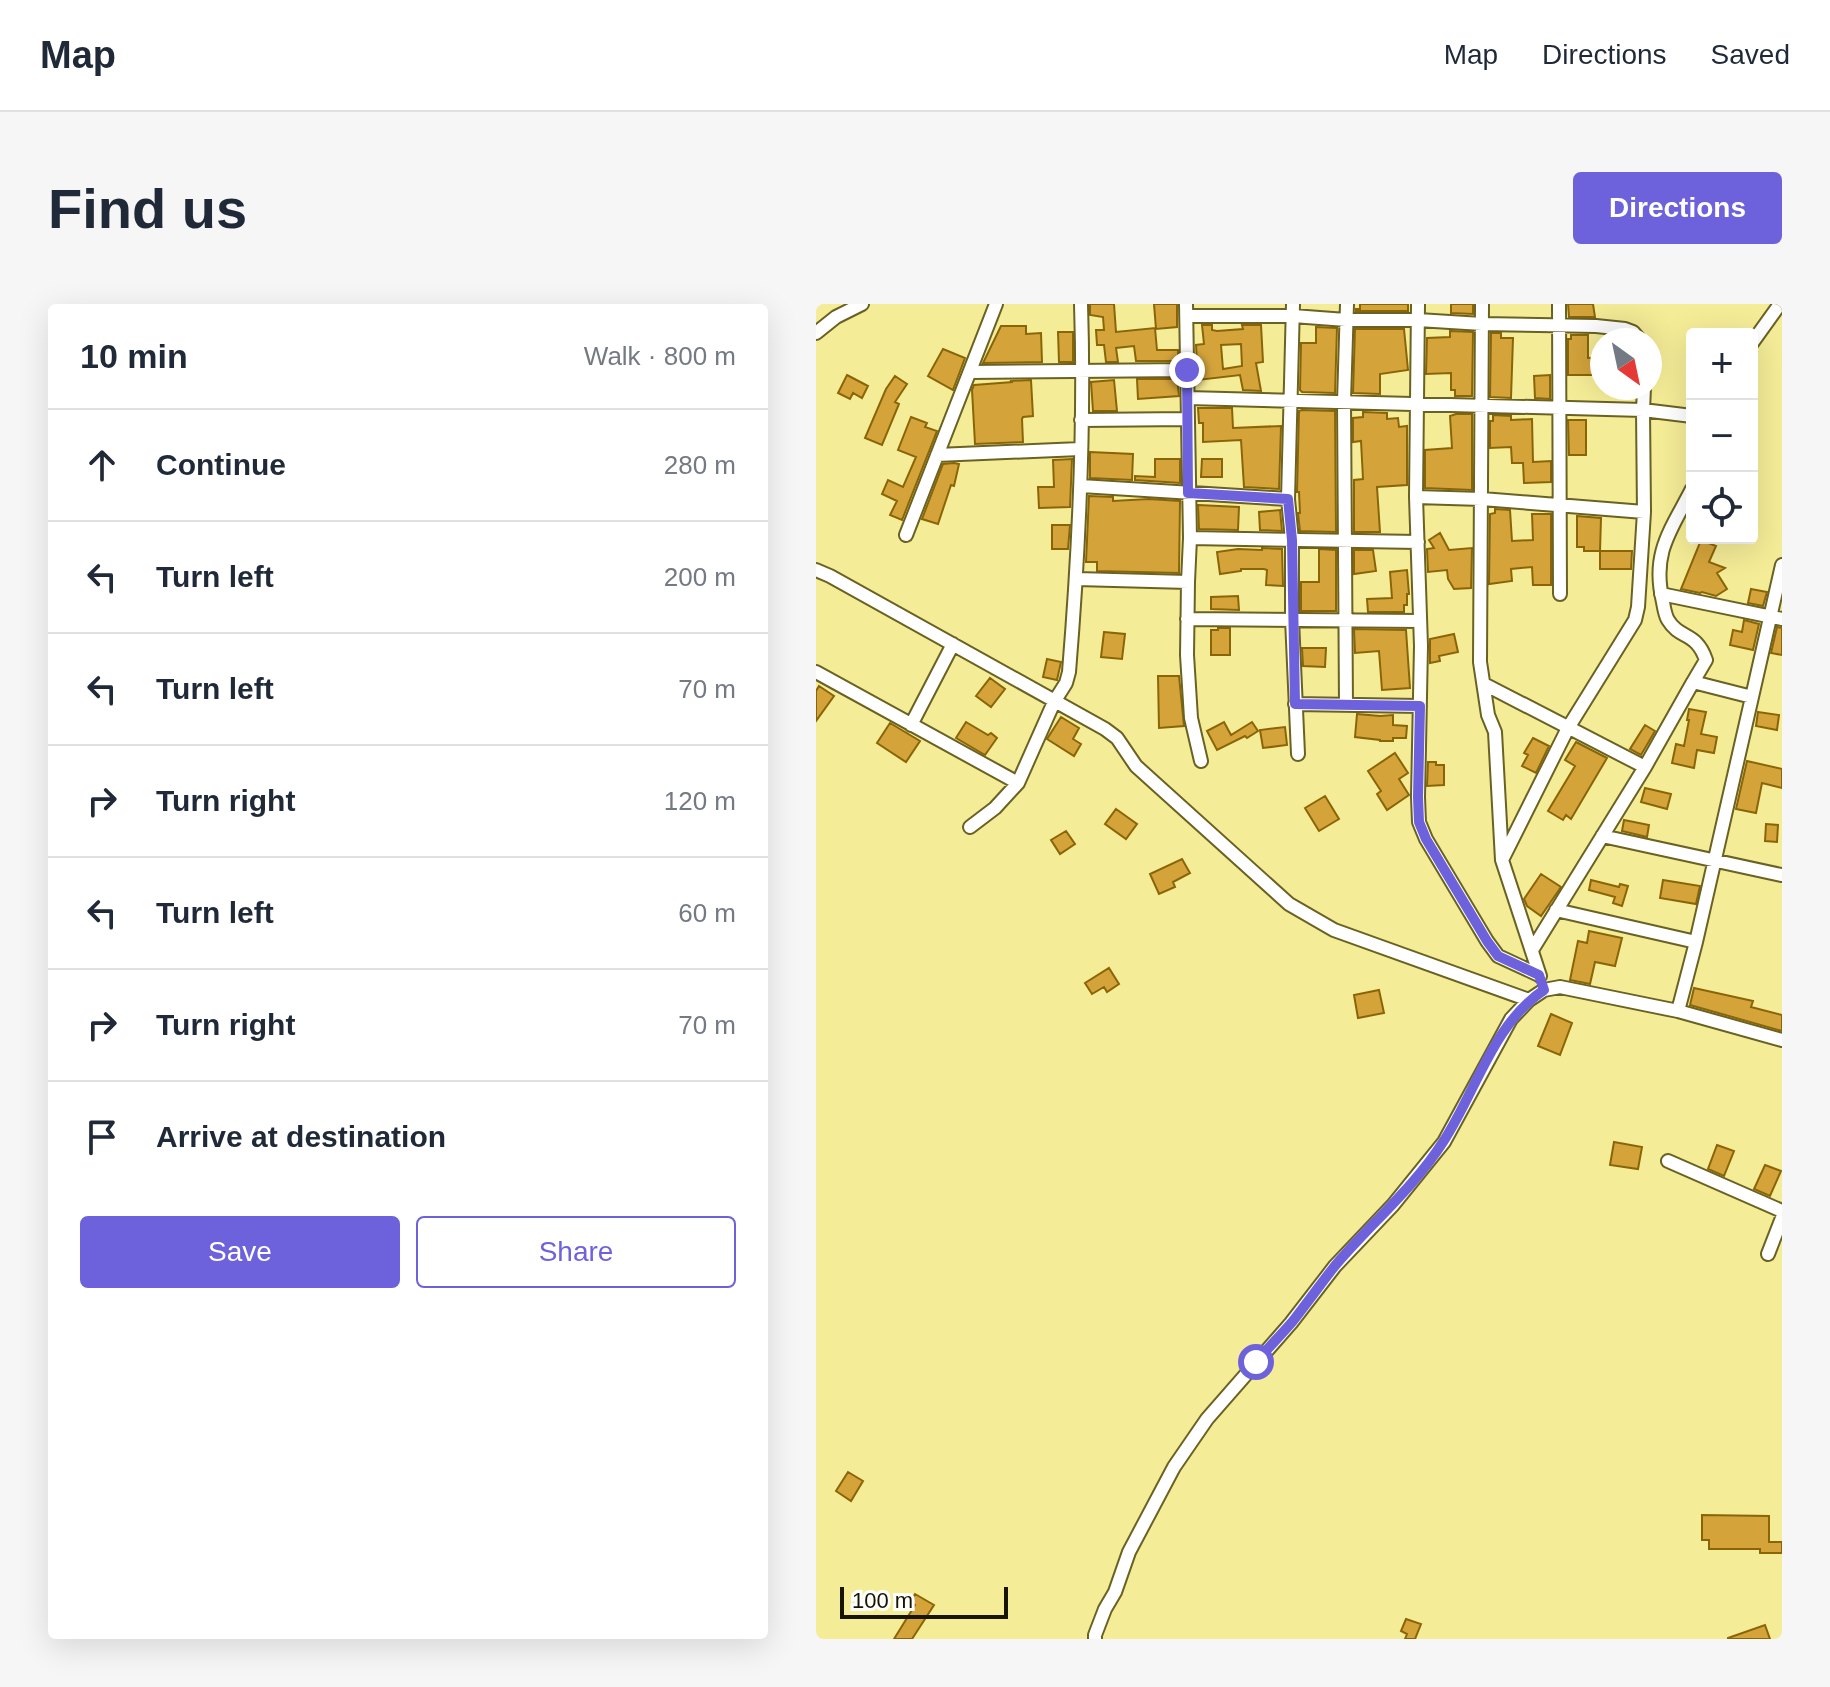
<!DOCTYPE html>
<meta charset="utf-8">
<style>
body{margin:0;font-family:Helvetica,sans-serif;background:#f6f6f7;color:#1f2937}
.controls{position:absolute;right:24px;top:24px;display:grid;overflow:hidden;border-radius:8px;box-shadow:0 8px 32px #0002}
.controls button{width:72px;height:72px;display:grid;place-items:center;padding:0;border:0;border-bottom:2px solid #e0e1e3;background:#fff;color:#1f2937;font:40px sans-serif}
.compass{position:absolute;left:774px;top:24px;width:72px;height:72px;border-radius:50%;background:#fff;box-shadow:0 8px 32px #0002;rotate:147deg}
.scale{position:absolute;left:24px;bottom:20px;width:168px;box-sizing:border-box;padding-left:8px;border:4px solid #171400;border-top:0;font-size:22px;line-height:28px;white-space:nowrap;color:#171400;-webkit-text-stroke:6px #fff;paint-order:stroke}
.stop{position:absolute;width:24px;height:24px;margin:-18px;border:6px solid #6d62dc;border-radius:50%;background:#fff}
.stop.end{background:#6d62dc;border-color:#fff;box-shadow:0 2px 8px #0008}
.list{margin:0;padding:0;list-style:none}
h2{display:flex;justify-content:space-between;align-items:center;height:104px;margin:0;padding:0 32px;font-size:34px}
h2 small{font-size:26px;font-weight:400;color:#747a83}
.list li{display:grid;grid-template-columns:52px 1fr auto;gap:24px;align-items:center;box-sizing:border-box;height:112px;padding:0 32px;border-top:2px solid #e0e1e3}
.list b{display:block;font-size:30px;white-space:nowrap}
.list em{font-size:26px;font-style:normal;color:#747a83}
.actions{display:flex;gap:16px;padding:24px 32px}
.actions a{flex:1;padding:18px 0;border:2px solid #6d62dc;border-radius:8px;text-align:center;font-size:28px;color:#6d62dc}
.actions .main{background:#6d62dc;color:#fff}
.icon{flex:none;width:44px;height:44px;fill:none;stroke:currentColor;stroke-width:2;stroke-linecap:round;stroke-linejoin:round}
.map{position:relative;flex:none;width:966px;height:1335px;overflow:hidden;border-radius:8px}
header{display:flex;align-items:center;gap:48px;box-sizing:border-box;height:112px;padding:0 40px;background:#fff;border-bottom:2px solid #e0e1e3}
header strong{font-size:38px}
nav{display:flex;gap:44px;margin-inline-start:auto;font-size:28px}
.intro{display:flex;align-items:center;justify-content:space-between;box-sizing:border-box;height:192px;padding:0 48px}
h1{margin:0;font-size:56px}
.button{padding:20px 36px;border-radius:8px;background:#6d62dc;color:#fff;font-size:28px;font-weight:700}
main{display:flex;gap:48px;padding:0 48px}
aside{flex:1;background:#fff;border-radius:8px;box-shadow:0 8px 32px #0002}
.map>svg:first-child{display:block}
</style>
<header>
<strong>Map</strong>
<nav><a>Map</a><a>Directions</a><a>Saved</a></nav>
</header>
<div class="intro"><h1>Find us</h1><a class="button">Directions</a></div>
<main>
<aside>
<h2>10 min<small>Walk · 800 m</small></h2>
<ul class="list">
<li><svg class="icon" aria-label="ahead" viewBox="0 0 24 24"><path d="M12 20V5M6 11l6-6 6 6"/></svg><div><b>Continue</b></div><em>280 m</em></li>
<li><svg class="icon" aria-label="left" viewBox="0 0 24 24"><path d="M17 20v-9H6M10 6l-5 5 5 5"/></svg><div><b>Turn left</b></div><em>200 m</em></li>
<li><svg class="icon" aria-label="left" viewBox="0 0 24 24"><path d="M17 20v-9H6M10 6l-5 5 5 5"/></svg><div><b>Turn left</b></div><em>70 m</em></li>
<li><svg class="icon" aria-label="right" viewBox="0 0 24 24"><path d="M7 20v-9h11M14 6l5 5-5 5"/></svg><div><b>Turn right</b></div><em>120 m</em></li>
<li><svg class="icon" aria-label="left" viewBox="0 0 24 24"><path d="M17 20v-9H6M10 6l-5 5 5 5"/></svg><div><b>Turn left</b></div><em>60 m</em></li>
<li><svg class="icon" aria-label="right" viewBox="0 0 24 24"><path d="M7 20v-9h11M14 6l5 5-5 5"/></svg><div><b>Turn right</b></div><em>70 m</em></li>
<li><svg class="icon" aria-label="arrive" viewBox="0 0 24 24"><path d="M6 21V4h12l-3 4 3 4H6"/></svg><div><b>Arrive at destination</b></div></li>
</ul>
<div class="actions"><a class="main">Save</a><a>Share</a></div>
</aside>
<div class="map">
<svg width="966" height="1335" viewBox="0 0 966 1335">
<rect width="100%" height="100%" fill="#f5ec97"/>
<path fill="#d4a43b" stroke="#8a6508" stroke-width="2" fill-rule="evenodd" d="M274 0H298L300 28 339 24 341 46H362V57H320L318 42 300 44 302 58H290L288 41H281L280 26H288L287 13 274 11Z
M338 0H361V23L340 25Z
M544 0H592V7H540V5H544Z
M635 0H657V10L635 9Z
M752 0H777L779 13H753Z
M386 21H396V26L401 27 427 25 426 21H445L447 58 440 59 445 87 427 86 424 71 382 76 380 41 388 40ZM425 40 426 62 407 65 405 41Z
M185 22H210V30L225 29 226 58 167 59Z
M500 23 521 24 519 89 486 88 484 86 485 39H500Z
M539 25H588L592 66 564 70V90L537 89Z
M634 27 657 28 656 92H639V86H635V69L610 70 611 34 634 33Z
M242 28H257V58H243Z
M675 29H685V34H697L695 94 674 93Z
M755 31H772V54L786 53V71H752V35H755Z
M127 45 149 54 137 86 112 72Z
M31 71 52 82 46 94 37 89 34 95 22 89Z
M734 71V95L719 94 718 72Z
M79 72 91 80 79 98 83 100 66 141 49 134 70 85Z
M321 75H361L363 92 322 95Z
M215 76 217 112 207 113 206 115 207 138 159 140 156 86 158 81 197 78 194 77Z
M298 76 301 107H277L275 78Z
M382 104H416L417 124 465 122 463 185 428 183 425 136 387 138V119H383Z
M486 106 519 107 520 228 484 227 482 209H484L483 188H481L483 107Z
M547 108 571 109V115L582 114 583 123 591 122V181L561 183 564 228H538V176L547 175 545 137 537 138V114L547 113Z
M640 110H656V186L609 184V146L636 144 634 112Z
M677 111 695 112V116L716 115 717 158 735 157V178L708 179 707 159H696L695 143 674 144V117H677Z
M95 113 111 119 109 123 121 127 86 216 74 211 81 197 66 190 72 176 87 183 100 153 82 146Z
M752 116H770V151H753Z
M274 148 317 150 316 176 274 174Z
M256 155 254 203 223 204 222 183H238L237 156Z
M339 155H364V179L319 176V172L339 173Z
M386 155H406V173H385Z
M138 159 143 160 138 182 135 181 122 220 106 215 127 160Z
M273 192 297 193V197L333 195 364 197 363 269 281 267V258H270Z
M382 201 423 203 422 226 383 225Z
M679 205 694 206 696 237 717 236 716 210H735V281H717L716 263 695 265 696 277 673 280 674 210 679 209Z
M464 206 466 227 444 226 443 208Z
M761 212 785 214 784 247H768V243H761Z
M236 221H254L252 245H236Z
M624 229 633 246 656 244 655 284 638 285 632 275 631 266 612 268 611 245 618 244 613 236Z
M885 236 900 242 893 258 909 264 901 269 911 285 900 292 886 288 884 289 865 285Z
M446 244 466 245 467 282 450 281 451 266 448 265H425V267L404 270 401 248 422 245 446 246Z
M503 245 520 246V307H485V278H503Z
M538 246H557L560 267 538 270Z
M784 247H816L815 265H784Z
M591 266 593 290H591V301H588V308H552L551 295 576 294 574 268Z
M935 285 951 288 947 302 932 299Z
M422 292 423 306 395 305V293Z
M928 316 943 320 937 346 914 341 917 326 926 328Z
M961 323 966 324V351L955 349Z
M402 324H414V351H395V326H402Z
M538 325 590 326 594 384 566 386 563 347 539 349Z
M288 328 309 330 306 355 285 353Z
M638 330 642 348 623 352 624 357 614 359V335Z
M486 344H510L509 363 487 362Z
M231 355 245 358 241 376 227 373Z
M342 372H363L368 422 343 424Z
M174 374 189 385 175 403 160 392Z
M3 382 18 392 0 417V387Z
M873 405 890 408 885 430 901 433 898 449 881 446 878 464 856 459 860 440 868 442 873 416H871Z
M942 408 963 411 961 426 940 422Z
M541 410 564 412 577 411V421L591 422 590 434H577V437H564V436L539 433Z
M245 413 263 424 257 435 265 440 258 452 231 435Z
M150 418 172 431 175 429 181 434 169 451 140 434Z
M408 418 415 431 436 418 442 427 431 434 429 432 401 446 391 427Z
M74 419 104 437 90 458 61 439Z
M829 421 839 427 825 451 814 445Z
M469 423 471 441 447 444 444 426Z
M717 434 733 442 720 469 706 462 712 451 708 449Z
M760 438 791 454 755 515 750 511 747 516 732 507 759 462 749 456Z
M579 449 592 469 583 475 593 491 571 506 561 490 565 487 552 467Z
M931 457 966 465V484L946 479 940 509 920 505Z
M612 458H620V461H628V481L611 482Z
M829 484 855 490 851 505 825 498Z
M509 492 523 515 503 527 489 504Z
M300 505 321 520 310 535 289 520Z
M808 516 833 521 831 533 806 527Z
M950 520 962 521 961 538 949 537Z
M250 527 259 540 244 550 235 536Z
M366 555 374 569 357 578 359 583 343 590 334 570Z
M725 570 745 583 725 612 711 602 708 595Z
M775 576 803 583 804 580 812 582 806 602 797 599 799 593 773 586Z
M847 576 884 582 880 600 844 594Z
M773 627 806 634 799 662 779 658 774 680 754 676 762 637 771 639Z
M293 664 303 680 291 688 288 683 276 690 269 679Z
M878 684 937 697 935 703 966 711V727L874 701Z
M563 686 568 709 542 714 538 691Z
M735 710 756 719 744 751 722 742Z
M798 838 826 843 822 865 794 861Z
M901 841 918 847 908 872 892 865Z
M949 861 965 867 954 892 938 885Z
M32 1168 47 1177 35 1197 20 1187Z
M886 1211 953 1212V1238H966V1249H944V1245H893V1236H886Z
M99 1290 118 1301 96 1335H78L99 1301 94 1298Z
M590 1315 605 1320 599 1335H589L591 1330 585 1327Z
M949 1321 954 1335H912V1334Z"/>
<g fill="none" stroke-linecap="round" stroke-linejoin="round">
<g stroke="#696222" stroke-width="16">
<path id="street" d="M477 0 472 195 476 236V315L482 450
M602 0 600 193 605 342 602 493 603 518 610 535 671 637 682 652 723 671
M666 0 664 358 672 411 679 428 686 556 724 672
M743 0 744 290
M371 12H477L530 16H602L666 20 780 22 809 25 817 28 824 36
M0 29 20 13 46 0
M936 39 964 0
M154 68 371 66
M828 84 827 106 876 112
M372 94 827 106 828 208 822 303 819 316 752 424 686 556
M265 116 372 115
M121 151 264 145
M265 182 472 195
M600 193 666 195 828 208
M90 231 180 0
M374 234 602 238
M0 266 14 272 289 425 301 434 320 462 473 600 518 626 713 696
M261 275 372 278 374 234 370 0
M372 278 371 351 375 414 385 457
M845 290 966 315
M371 315 604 317
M0 368 202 479
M668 380 829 463
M936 393 966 261
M479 400 604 402
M530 401 528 97 531 0
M95 421 137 340
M154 523 179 504 202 479 238 398 250 379 253 368C263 246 269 123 265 0
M786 532 965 571
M740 606 880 638
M716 646 829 463 877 378
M862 707 880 638 936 393 877 378 890 356C880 327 864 336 852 316 849 311 848 304 847 298 835 249 855 226 876 185
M852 857 966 907
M952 950 966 914
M279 1335V1331L289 1305 299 1288 313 1248 358 1163 391 1115 475 1019 519 962 577 901 628 838 695 715 713 696 728 686 744 683 862 707 966 736"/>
</g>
<use href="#street" stroke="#fff" stroke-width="12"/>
</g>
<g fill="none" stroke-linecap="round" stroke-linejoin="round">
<path stroke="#6d62dc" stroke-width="10" d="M371 66 372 189 472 195 476 236 479 400 604 402 602 493 603 518 610 535 671 637 682 652 723 671 728 686C676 721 660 788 627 838 597 885 553 921 518 963 504 981 491 999 477 1017 465 1031 452 1044 440 1058"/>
</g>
</svg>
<div class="controls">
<button>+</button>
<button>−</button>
<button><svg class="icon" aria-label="locate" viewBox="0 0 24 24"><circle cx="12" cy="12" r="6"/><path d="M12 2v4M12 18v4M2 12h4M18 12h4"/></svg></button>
</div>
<svg class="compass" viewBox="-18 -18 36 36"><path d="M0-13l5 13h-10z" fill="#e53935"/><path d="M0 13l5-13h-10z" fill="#747a83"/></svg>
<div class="scale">100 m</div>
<div class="stop" style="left:440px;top:1058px"></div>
<div class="stop end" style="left:371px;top:66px"></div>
</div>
</main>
